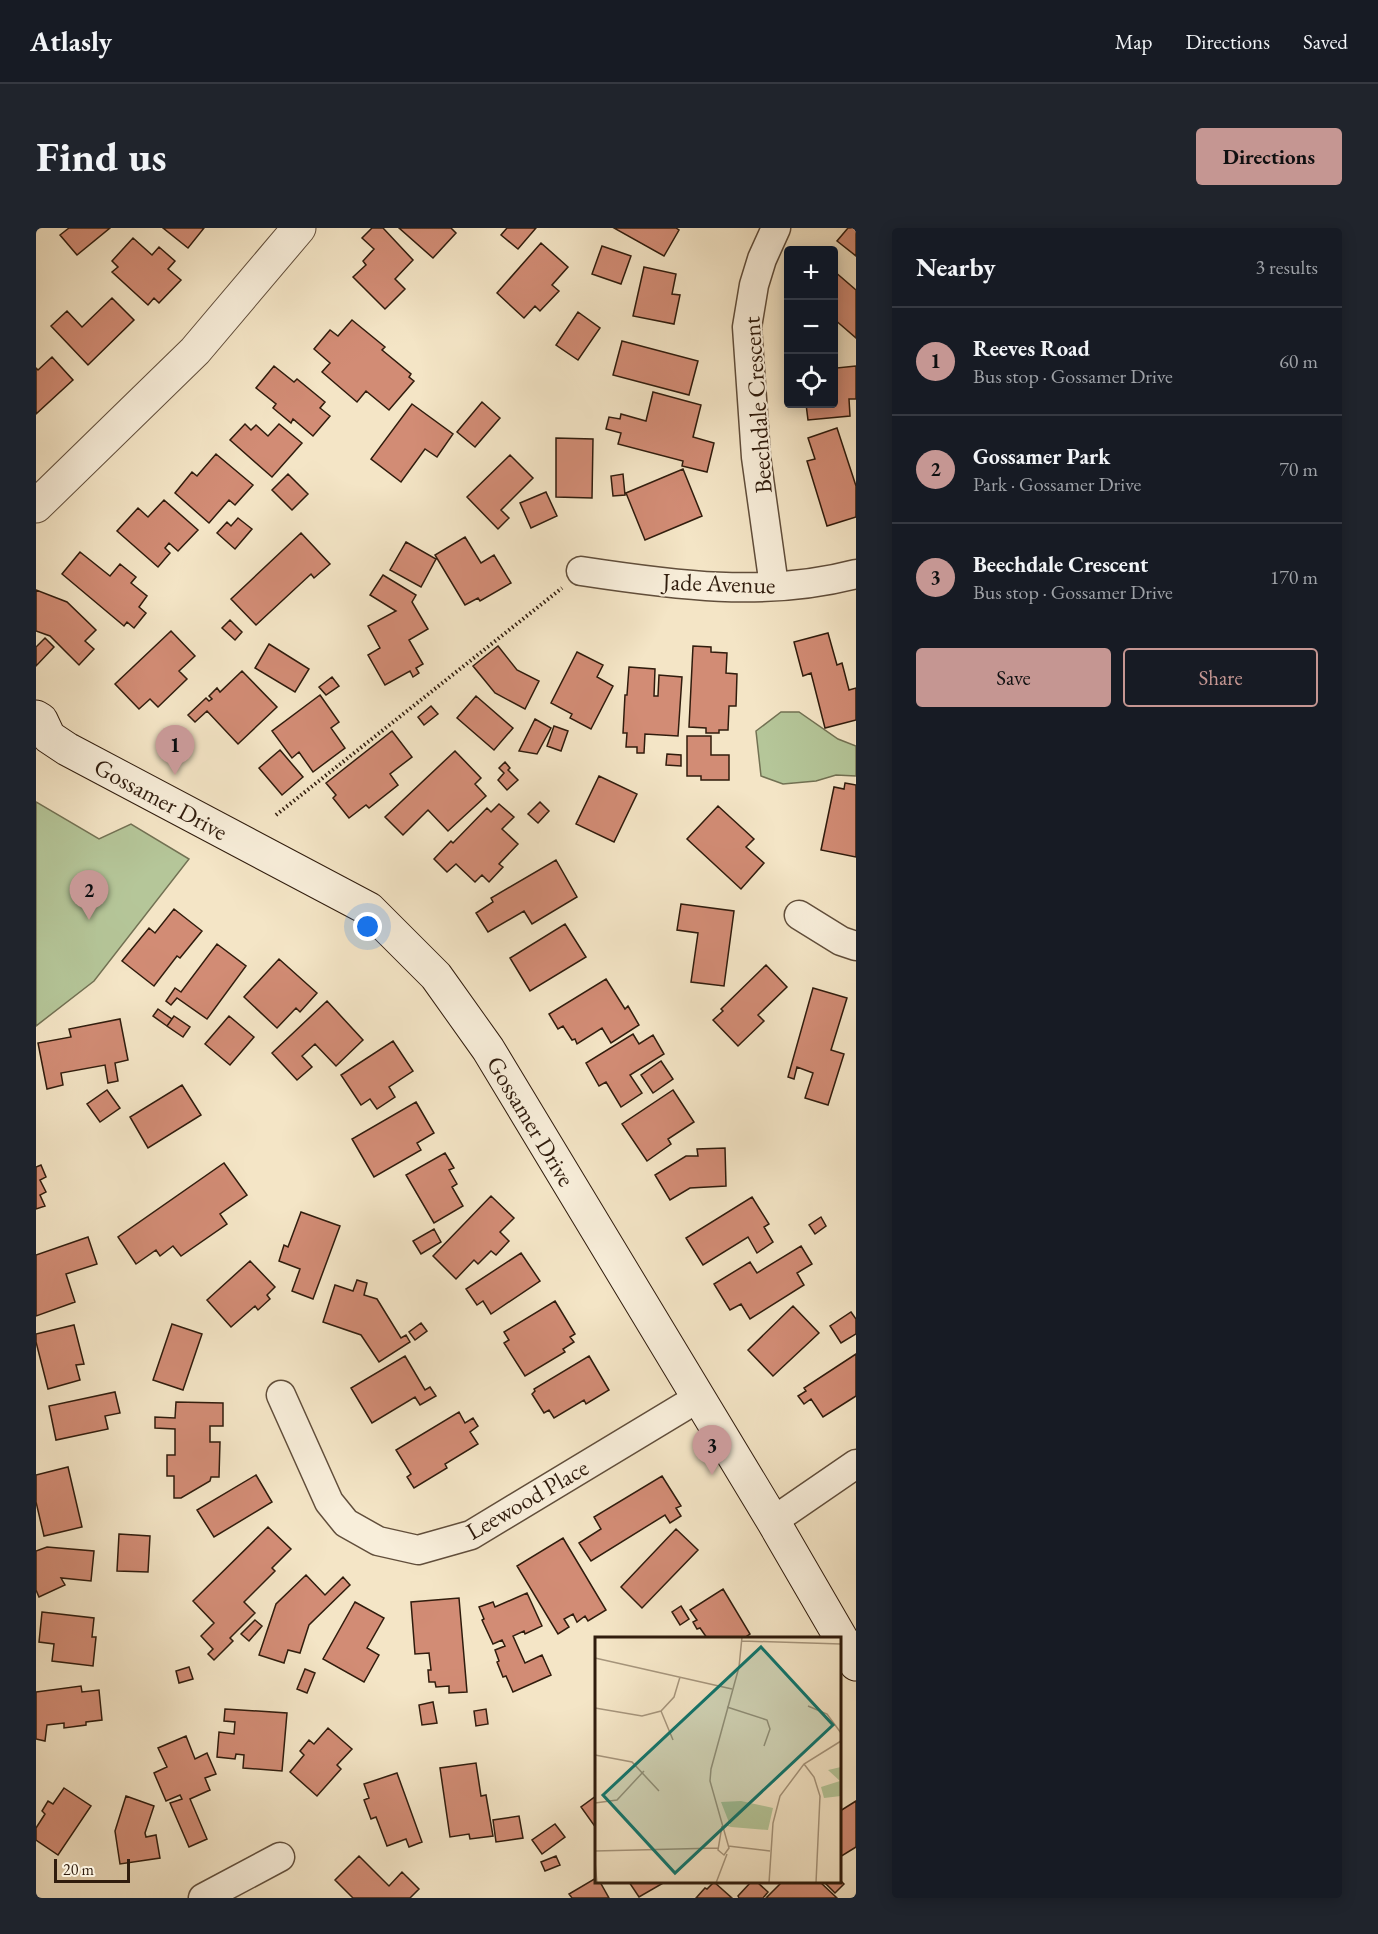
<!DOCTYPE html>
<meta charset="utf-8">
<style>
body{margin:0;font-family:"EB Garamond",serif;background:#20242c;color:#f1f3f6}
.controls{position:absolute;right:18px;top:18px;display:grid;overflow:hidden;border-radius:6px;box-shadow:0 3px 15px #0003}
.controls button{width:54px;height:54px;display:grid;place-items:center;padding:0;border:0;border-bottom:2px solid #363941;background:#171b24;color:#f1f3f6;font:30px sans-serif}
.scale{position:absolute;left:18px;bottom:15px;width:76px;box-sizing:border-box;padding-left:6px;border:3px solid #301c0d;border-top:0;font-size:16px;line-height:21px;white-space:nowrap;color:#301c0d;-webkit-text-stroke:4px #f8eeda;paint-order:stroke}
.you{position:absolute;left:332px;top:699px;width:21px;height:21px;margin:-15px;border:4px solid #fff;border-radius:50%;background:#1a73e8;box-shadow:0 0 0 9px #1a73e833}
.badge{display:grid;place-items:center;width:39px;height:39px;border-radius:50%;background:#c59692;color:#111;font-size:20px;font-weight:700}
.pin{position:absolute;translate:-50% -50px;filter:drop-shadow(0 2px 3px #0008)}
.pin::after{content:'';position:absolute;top:32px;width:21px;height:18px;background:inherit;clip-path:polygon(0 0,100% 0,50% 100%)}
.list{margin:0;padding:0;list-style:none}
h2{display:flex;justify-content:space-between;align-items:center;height:78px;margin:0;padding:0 24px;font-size:26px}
h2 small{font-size:20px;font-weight:400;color:#9ea1a6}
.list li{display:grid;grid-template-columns:39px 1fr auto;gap:18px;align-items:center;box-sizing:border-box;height:108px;padding:0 24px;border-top:2px solid #363941}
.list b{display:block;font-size:22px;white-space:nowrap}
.list p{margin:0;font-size:20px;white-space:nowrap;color:#9ea1a6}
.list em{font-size:20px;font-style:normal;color:#9ea1a6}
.actions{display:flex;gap:12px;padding:18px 24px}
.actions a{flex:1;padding:14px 0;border:2px solid #c59692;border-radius:6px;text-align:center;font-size:21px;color:#c59692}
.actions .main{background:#c59692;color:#111}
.icon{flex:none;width:33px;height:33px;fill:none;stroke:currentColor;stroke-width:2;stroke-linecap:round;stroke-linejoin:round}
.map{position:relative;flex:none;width:820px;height:1670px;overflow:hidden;border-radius:6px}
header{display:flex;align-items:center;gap:36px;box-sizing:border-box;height:84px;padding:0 30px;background:#171b24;border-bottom:2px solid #363941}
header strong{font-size:28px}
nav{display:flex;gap:33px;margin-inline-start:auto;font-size:21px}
.intro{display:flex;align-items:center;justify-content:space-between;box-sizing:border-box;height:144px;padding:0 36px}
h1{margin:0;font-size:42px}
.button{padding:15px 27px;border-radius:6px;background:#c59692;color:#111;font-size:21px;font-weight:700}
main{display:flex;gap:36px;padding:0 36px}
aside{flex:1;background:#171b24;border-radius:6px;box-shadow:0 3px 15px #0003}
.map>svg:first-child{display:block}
</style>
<header>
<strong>Atlasly</strong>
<nav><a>Map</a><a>Directions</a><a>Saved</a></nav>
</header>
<div class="intro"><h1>Find us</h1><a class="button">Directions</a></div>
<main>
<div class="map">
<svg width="820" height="1670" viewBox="0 0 820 1670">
<rect width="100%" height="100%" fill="#f4e5c6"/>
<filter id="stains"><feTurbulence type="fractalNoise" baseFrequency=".00333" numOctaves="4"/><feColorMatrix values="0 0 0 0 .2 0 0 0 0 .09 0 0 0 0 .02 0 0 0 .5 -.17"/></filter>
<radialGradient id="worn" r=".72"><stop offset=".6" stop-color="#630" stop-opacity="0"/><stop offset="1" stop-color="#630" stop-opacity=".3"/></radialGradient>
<path fill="#b5c699" stroke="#727153" stroke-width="1.5" d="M745 484H763L802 511 820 518V548L800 547 780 553 747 556 725 548 720 503Z
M0 574 63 611 95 596 153 631 58 753 0 798Z"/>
<path fill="#d28c75" stroke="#301c0d" stroke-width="1.5" d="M33 0H74L41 27 24 7Z
M127 0H168L152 20Z
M336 0H347L377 32 359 51 369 61 349 81 317 49 330 37 327 33 338 21 326 10Z
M363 0H415L420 5 397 30Z
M471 0H500L482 21 465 7Z
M578 0H640L643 2 628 28Z
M812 0H820V28L801 13Z
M97 10 116 27 123 19 139 33 132 41 145 52 123 75 118 70 112 77 76 44 82 39 76 33Z
M505 15 532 39 516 57 523 63 504 83 499 78 488 90 461 65Z
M566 18 595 28 585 56 556 46Z
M608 39 640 46 636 66 644 67 638 96 597 88Z
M798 43 820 62V110L798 91Z
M76 70 98 92 52 137 15 98 31 83 46 99Z
M542 84 564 100 542 132 520 117Z
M316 92 349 119 346 122 375 146 373 149 378 153 353 182 330 163 321 174 286 144 294 135 278 121 294 102 302 108Z
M586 113 662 133 653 167 577 147Z
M16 129 37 152 0 186V140L2 142Z
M798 130H800L801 140 820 138V171H813L814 188 772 192 770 176H798Z
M238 138 258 154 261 151 289 174 284 180 294 188 277 208 257 191 255 195 237 180 240 176 220 160Z
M617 164 665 177 657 209 678 215 671 244 646 238 647 233 582 216 585 205 570 201 573 189 584 191 585 186 610 193Z
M446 174 464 190 439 219 421 204Z
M376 176 417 206 401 229 389 221 365 254 335 231Z
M209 196 215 202 220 197 232 208 243 196 266 215 236 249 194 212Z
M801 200 820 258V289L791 298 771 233 779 231 772 210Z
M520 210 557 211 556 270 520 269Z
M180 226 217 257 199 277 193 272 173 295 139 265 156 244 161 248Z
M474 227 497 250 465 282 473 290 462 301 431 269Z
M647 241 666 288 609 312 590 265Z
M252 246 272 266 256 282 236 262Z
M587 246 589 267 577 268 575 248Z
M510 264 521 288 495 300 484 275Z
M128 272 162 302 142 323 133 315 129 320 134 325 122 339 81 303 102 280 112 289Z
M202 290 216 301 199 321 181 305 191 294 195 298Z
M265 305 294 336 278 350 275 346 220 397 195 371Z
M429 309 445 335 458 327 475 355 444 373 442 370 429 377 399 327Z
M370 314 400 331 385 359 354 342Z
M44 324 74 348 84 336 100 349 95 355 111 368 103 379 110 385 98 400 91 394 88 398 26 346Z
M347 347 380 367 376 374 392 401 373 412 387 436 380 440 383 445 377 449 374 443 349 457 332 427 344 420 332 398 360 383 334 367Z
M0 362 31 374 60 402 49 413 58 421 43 437 14 408 0 403Z
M194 392 206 404 199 412 186 400Z
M135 403 159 428 143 443 151 451 122 479 114 471 103 481 79 456Z
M792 405 801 437 806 435 813 462 820 460V492L789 500 775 445 767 448 758 414Z
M9 410 18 419 0 438V419Z
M233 416 273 441 259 464 219 440Z
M462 418 481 442 503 453 489 481 459 465 437 438Z
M657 418 675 419V424L691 425 690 445 701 446 700 478H693L692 502H683V505H670V500L653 499Z
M541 424 567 437 561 449 577 458 555 501 534 490 536 486 515 475Z
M593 439 619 441 618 468H622L623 447 646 449 642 508 609 506 608 525H601V519H590L591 505H587L589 467H591Z
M206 443 241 479 202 516 171 483 159 494 152 487 170 470 173 473 176 471 173 468 181 460 184 464Z
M296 449 303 458 290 467 283 459Z
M284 467 303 494 295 500 309 520 277 544 263 524 256 530 236 503Z
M440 468 477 500 458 522 421 490Z
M395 478 402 486 388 497 382 489Z
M499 491 515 500 501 526 483 523Z
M518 498 532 503 525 523 511 518Z
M356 503 376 529 354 546 362 557 333 580 330 577 313 590 297 570 300 567 290 555Z
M651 508H675V527H693V552H665V548H651Z
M244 522 267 549 246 567 223 540Z
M419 523 445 550 439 556 450 568 412 603 392 582 367 607 349 589Z
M631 526 645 527V538L630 537Z
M469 534 474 540 472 542 482 552 471 562 462 552 468 545 463 540Z
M563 548 601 566 578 614 540 596Z
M809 555 820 557V629L785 622 798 559 808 561Z
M504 574 513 583 502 595 492 586Z
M463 576 478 589 466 601 482 616 463 636 467 639 453 654 446 647 439 654 420 636 411 644 398 631 415 613 417 615 451 580 455 584Z
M682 578 718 611 710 619 728 635 705 661 651 611Z
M520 632 541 669 496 696 488 683 452 704 440 685 457 674 455 670Z
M645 676 698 683 688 758 655 754 662 705 641 702Z
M138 681 166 703 144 730 141 728 118 758 86 733 113 700 119 705Z
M529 696 550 729 494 763 474 730Z
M181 716 210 738 171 791 141 770 135 777 130 773 139 760 145 764Z
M243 731 281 765 264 784 260 780 241 800 208 769Z
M730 737 751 759 722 787 728 793 702 818 677 792 687 783 685 781Z
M570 751 589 781 592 778 603 797 575 815 566 800 541 816 539 811 536 812 527 798 522 801 513 786Z
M777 760 811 770 795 822 808 826 792 877 769 870 777 845 761 839 758 851 752 849Z
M291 773 327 812 300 838 279 816 266 828 276 839 261 852 236 825Z
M122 781 136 791 131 798 117 788Z
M138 788 154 799 147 809 131 798Z
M193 788 218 809 194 837 169 816Z
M84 791 92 832 79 835 82 853 72 855 69 837 25 845 27 857 11 861 2 815 35 809 33 801Z
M597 806 603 816 617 807 628 826 594 847 606 865 585 879 570 854 563 858 550 835Z
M357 813 377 843 353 859 359 869 341 881 334 871 325 877 305 847Z
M625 833 637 851 617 865 605 847Z
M146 857 165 887 112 920 94 889Z
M71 862 84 880 64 894 51 876Z
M637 862 658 894 632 911 635 916 611 933 586 896Z
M380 874 398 905 381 915 385 922 338 949 316 911Z
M689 920 690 958 654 960 634 972 619 947 650 928H662L661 921Z
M409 925 418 940 413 942 421 956 416 959 427 978 398 995 370 947Z
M188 935 211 967 184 986 191 996 145 1028 137 1018 124 1028 120 1022 100 1036 82 1009Z
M5 937 10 949 4 952 10 964 4 967 9 978 0 981V939Z
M455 968 478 990 464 1004 473 1013 460 1027 455 1023 442 1036 438 1032 420 1051 397 1028Z
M716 969 733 996 728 999 737 1014 721 1025 712 1009 667 1037 650 1010Z
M265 984 304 998 277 1071 256 1063 264 1041 243 1033 248 1017 252 1019Z
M785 989 790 998 779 1006 773 997Z
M398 1001 405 1014 385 1026 377 1013Z
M52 1009 61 1036 30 1046 39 1074 0 1088V1027Z
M765 1018 776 1036 761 1045 768 1057 714 1091 705 1076 694 1082 678 1056 714 1034 721 1045Z
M485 1025 504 1053 455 1086 447 1073 441 1077 430 1061Z
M214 1033 239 1059 231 1067 234 1071 222 1082 219 1078 195 1099 171 1072Z
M321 1052 331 1055 328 1067 341 1071 365 1110 370 1107 374 1114 343 1134 325 1107 287 1094 299 1057 317 1063Z
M519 1073 539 1106 534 1109 538 1114 527 1121 529 1124 489 1148 468 1115 473 1112 468 1104Z
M757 1078 783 1105 737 1148 712 1122Z
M815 1084 820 1091V1106L805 1115 794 1098Z
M385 1095 391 1103 379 1112 373 1104Z
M136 1096 166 1106 147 1162 117 1152Z
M38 1097 48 1136 40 1137 44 1152 12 1161 0 1114V1106Z
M820 1126V1168L787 1189 775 1171 768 1176 762 1168 770 1163 768 1160Z
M369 1128 389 1162 394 1159 400 1168 384 1177 379 1169 336 1195 315 1160Z
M553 1128 573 1162 550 1176 548 1172 518 1190 513 1182 508 1185 496 1166 499 1163 498 1161Z
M79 1164 84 1185 69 1188 72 1201 20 1212 13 1178Z
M140 1174 187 1175V1198H174V1214H184L183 1249H175L174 1253 145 1270H138V1248H131V1227H139V1201L119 1200V1189L139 1190Z
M423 1184 429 1195 437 1190 442 1198 434 1204 442 1216 409 1236 411 1240 378 1260 371 1249 375 1246 360 1222Z
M32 1239 46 1299 8 1308 0 1274V1247Z
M220 1247 236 1274 178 1309 161 1282Z
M626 1248 645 1278 640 1280 645 1288 634 1295 629 1287 555 1333 543 1315 565 1301 558 1289Z
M232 1299 255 1321 236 1340 239 1343 208 1374 219 1385 194 1410 197 1413 178 1432 172 1426 177 1421 165 1408 178 1395 157 1373Z
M640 1301 662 1322 606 1380 585 1359Z
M83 1306 114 1308 112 1344 81 1343Z
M527 1310 570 1382 552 1393 549 1388 541 1394 537 1386 528 1391 533 1399 522 1406 481 1338Z
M11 1319 58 1323 55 1353 25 1350 29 1357 3 1369 0 1362V1323Z
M270 1347 289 1367 307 1349 314 1357 273 1397 264 1425 252 1422 248 1435 223 1427 240 1376Z
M687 1361 714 1406 708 1410H671L664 1400 661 1401 657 1394 661 1392 654 1382Z
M491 1365 506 1398 489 1406 488 1403 477 1408 489 1435 506 1427 515 1447 477 1464 470 1448 467 1449 461 1434 463 1433 459 1422 469 1418 466 1412 457 1416 446 1392 448 1391 443 1379 457 1374 459 1379Z
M423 1370 431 1464 413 1465V1458L400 1459 399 1454H393L392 1442H395L393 1425 379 1426 375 1374Z
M319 1374 348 1390 331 1420 343 1427 328 1454 287 1431Z
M645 1378 653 1391 644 1397 636 1384Z
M6 1384 58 1390 56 1409H60L57 1438 16 1433 18 1416 3 1414Z
M219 1392 226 1398 213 1413 205 1406Z
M153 1439 157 1451 143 1455 140 1443Z
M269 1441 279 1445 271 1465 261 1461Z
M45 1458 46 1464 63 1462 66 1492 50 1494V1497L28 1500V1495L11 1497 9 1513 0 1511V1464Z
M397 1474 401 1495 386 1497 383 1477Z
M189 1481 251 1485 246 1543 207 1540 208 1527 200 1526 199 1531 181 1529 183 1504 198 1506 199 1494 188 1493Z
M450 1481 452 1496 440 1498 438 1483Z
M292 1500 316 1521 301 1537 305 1541 281 1568 254 1544 268 1527 264 1523 273 1512 278 1516Z
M150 1508 159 1531 171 1525 180 1546 169 1550 174 1562 154 1571 171 1611 153 1619 134 1575 146 1571 144 1567 130 1573 118 1545 131 1539 122 1520Z
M440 1535 445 1568 450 1567 457 1608 434 1611 433 1606 414 1609 404 1540Z
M361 1545 386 1614 373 1619 370 1611 351 1618 340 1589 335 1591 328 1572 333 1570 328 1556Z
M28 1560 55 1578 22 1627 0 1612V1600L9 1586 6 1583 12 1573 17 1576Z
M90 1568 118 1578 109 1605 110 1609 120 1607 124 1630 84 1636 79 1603Z
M560 1568V1600L545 1579Z
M820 1573V1619L804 1629V1583Z
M483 1588 487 1610 460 1614 457 1592Z
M519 1596 529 1609 506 1626 496 1612Z
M323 1628 353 1658 366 1644 383 1661 374 1670H317L299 1652Z
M520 1628 524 1637 509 1643 505 1634Z
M560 1650V1654H564L573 1670H536L533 1666Z
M804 1652 808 1656 799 1665 790 1656 792 1654H804Z
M593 1654H629L603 1669Z
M678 1654 696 1670H660L669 1660 671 1661Z
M715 1654H721L732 1664 727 1670H703L702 1668Z
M746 1654H784L801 1670H730Z"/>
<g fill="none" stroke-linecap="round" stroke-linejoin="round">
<g stroke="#614e3b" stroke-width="31">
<path id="minor" d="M545 343C637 357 729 370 820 346
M738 358 720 229 711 99 718 57 726 31 740 0
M763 687 805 713 820 718
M245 1167 293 1274 310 1295 342 1313 382 1322 435 1307 662 1170
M737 1293 820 1236
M167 1670 244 1629"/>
</g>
<g stroke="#614e3b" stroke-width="35">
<path id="tertiary" d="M0 278 159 123 263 0"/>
</g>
<g stroke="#301c0d" stroke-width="35">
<path id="secondary" d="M0 489 5 492 13 509 31 521 333 681 400 748 452 821 737 1293 820 1436"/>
</g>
<path stroke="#301c0d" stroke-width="4" stroke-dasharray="1.5 3" stroke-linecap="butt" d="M240 587 526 360"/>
<use href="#minor" stroke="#f8eeda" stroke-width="28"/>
<use href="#tertiary" stroke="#f8eeda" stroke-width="33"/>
<use href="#secondary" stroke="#f8eeda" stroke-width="33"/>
</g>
<g text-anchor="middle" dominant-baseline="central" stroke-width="4.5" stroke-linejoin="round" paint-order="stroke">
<g font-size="24" fill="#301c0d" stroke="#f8eeda">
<text transform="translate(721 177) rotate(-94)">Beechdale Crescent</text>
<text transform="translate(683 355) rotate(2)">Jade Avenue</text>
<text transform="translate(125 571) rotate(28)">Gossamer Drive</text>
<text transform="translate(495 893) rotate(59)">Gossamer Drive</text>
<text transform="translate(491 1271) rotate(-30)">Leewood Place</text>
</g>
</g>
<g transform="translate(559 1409)">
<rect width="246" height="246" fill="#f4e5c6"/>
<path d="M246 130V159L229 161 226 150 245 144 233 133ZM146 164 178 171 173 193 136 190 130 188H135L126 165Z" fill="#b5c699"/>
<path fill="none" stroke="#a6957c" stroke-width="1.5" d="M147 4 246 7M0 21 137 52M213 69 232 77 246 96M132 70 172 83 175 92 169 109M0 71 47 79 66 74 79 60 85 40M66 74 78 103M0 118 37 125 64 154M209 127 219 140 225 159 221 246M0 166 22 163 49 134M127 189 123 213 129 218 134 211 115 144 116 132 144 30 147 0M133 209 175 214M0 214 123 211M0 225 2 246M121 246 132 217M174 246 178 186 185 159 209 127 246 104"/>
<path fill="#0f766e" fill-opacity="0.15" stroke="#0f766e" stroke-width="3" d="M166 10 238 88 80 236 8 158Z"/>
<rect width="246" height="246" fill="none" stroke="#301c0d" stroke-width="3"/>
</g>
<rect width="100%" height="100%" filter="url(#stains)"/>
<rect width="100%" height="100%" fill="url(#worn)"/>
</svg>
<div class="controls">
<button>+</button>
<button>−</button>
<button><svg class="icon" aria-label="locate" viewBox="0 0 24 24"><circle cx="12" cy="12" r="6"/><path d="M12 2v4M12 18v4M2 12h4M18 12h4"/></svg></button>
</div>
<div class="scale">20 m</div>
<div class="you"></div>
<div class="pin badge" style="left:139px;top:547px">1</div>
<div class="pin badge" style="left:53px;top:692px">2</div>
<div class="pin badge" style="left:676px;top:1247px">3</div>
</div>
<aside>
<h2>Nearby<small>3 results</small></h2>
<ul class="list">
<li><span class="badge">1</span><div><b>Reeves Road</b><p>Bus stop · Gossamer Drive</p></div><em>60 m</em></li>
<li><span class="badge">2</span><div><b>Gossamer Park</b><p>Park · Gossamer Drive</p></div><em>70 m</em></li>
<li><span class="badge">3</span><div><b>Beechdale Crescent</b><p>Bus stop · Gossamer Drive</p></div><em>170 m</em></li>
</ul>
<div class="actions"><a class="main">Save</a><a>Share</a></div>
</aside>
</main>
